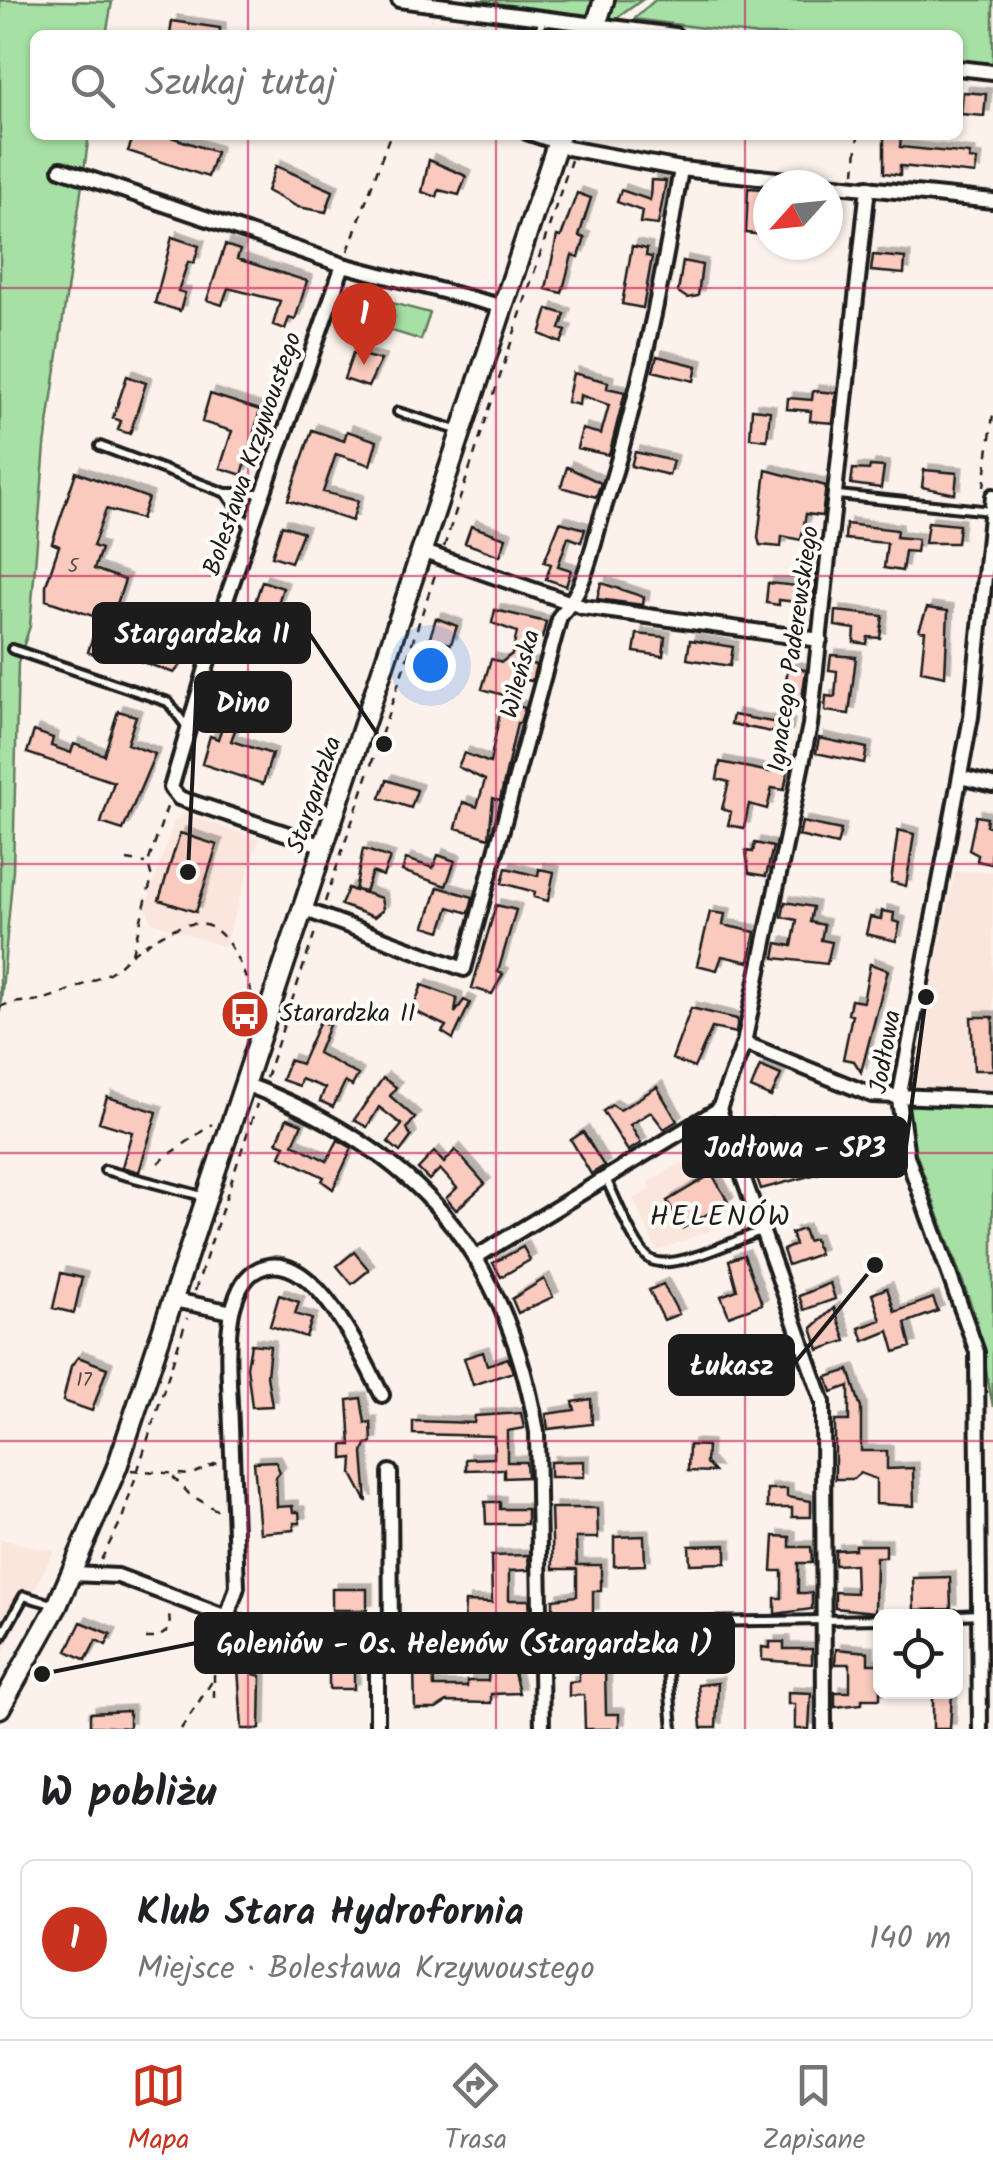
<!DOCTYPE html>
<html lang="pl">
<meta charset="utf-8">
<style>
body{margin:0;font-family:Kalam,sans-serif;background:#f6f6f6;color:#202124}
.controls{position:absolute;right:30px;bottom:30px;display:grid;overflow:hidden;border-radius:15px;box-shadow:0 2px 8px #0004}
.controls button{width:90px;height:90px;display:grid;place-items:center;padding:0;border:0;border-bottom:2px solid #e0e0e0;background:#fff;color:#202124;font:50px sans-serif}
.compass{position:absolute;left:753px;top:170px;width:90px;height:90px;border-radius:50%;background:#fff;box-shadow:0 2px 8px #0004;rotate:243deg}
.you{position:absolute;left:430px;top:665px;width:35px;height:35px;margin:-25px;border:8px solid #fff;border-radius:50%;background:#1a73e8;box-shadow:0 0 0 15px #1a73e833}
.badge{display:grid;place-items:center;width:65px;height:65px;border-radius:50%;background:#c8321e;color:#fff;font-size:32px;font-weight:700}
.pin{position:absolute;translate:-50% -82px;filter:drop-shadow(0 2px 5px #0008)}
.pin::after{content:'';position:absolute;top:52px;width:35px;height:30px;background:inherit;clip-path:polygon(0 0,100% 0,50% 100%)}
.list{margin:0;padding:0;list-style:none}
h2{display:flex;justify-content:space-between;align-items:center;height:130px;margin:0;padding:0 40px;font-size:42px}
h2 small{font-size:32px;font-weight:400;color:#757577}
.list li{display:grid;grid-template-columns:65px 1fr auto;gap:30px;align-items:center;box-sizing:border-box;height:160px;margin:0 20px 20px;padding:0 20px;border:2px solid #e0e0e0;border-radius:15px}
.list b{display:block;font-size:38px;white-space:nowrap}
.list p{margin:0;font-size:32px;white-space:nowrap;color:#757577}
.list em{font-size:32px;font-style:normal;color:#757577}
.icon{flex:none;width:55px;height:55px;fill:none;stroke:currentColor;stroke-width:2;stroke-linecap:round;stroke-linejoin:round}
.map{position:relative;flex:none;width:993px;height:1729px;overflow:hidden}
.search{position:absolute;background:#fff;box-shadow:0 2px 8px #0004;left:30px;right:30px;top:30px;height:110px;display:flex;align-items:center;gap:25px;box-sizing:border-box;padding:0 35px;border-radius:15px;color:#757577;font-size:38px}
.sheet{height:310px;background:#fff}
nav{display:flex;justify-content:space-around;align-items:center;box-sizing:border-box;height:140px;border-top:2px solid #e0e0e0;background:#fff;font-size:28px;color:#757577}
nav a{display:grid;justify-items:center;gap:5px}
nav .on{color:#c8321e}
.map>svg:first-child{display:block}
</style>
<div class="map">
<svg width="993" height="1729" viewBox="0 0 993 1729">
<defs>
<filter id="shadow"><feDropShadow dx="5.5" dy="-5.5" stdDeviation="0" flood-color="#0004"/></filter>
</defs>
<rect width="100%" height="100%" fill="#fcf2eb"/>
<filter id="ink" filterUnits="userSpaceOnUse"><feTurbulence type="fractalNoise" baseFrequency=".01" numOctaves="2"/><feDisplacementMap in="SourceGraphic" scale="20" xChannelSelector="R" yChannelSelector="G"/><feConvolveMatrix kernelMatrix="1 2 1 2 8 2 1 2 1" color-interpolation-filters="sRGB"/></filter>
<g filter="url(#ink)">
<path fill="#fbe6dd" d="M186 814 259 839 224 947 152 922 146 907 174 821Z
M955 872H993V1092H909Z
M704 1151H717L739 1219 657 1251 633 1199 651 1189 648 1182Z
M0 1539 54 1551 0 1659Z"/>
<path fill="#a7e0a4" stroke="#627e60" stroke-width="2.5" d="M0 0 112 2 106 35H35V135H89L45 446 30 626 18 663 13 870 0 1012Z
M460 0H642L610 23 460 7Z
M655 0H993V66L958 61V35H758L634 19Z
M381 300 430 313 421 340 373 325Z
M909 1092H993V1407L977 1321 908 1131Z"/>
<path fill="#f9cabd" stroke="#1c1c1c" stroke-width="2.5" filter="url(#shadow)" d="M172 21 220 28V35H170Z
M963 92 986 94 984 116 961 114Z
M134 135H165L216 152 208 177 128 151Z
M884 135 901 136 900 147 970 154 969 159 977 160 975 174 900 166V175L884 173Z
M429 160 466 176 459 195 439 190 437 197 422 192Z
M276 166 333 191 326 212 298 207 267 191Z
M651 180 666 181 658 225 640 223 642 211 617 202 621 190 650 200Z
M748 188 764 189 766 235 746 233Z
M577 193 591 198 579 236 585 238 579 257 572 255 562 293 546 289 557 236 561 237Z
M172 237 199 246 194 263 188 262 178 291 185 293 180 311 155 303Z
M225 245 240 250 237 259 307 281 295 320 289 318 285 329 273 325 280 301 228 288 222 305 207 300Z
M632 246 647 249 646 256 652 257 643 308 622 304Z
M873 255 905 258 904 274 871 271Z
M683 261 702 265 698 296 687 298 678 292Z
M548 309 565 314 560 329 566 331 561 343 540 334Z
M353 353 381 360 368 387 344 379Z
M657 356 697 366 694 381 653 371Z
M573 373 608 382 607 388 625 392 609 455 577 448 582 429 601 434 609 405 580 395 579 405 567 402Z
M127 376 146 383 130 434 118 430 121 421 113 418Z
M813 391 836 393 833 423 810 421 811 411 787 409 788 398 812 400Z
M210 394 260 410 242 475 220 468 232 431 202 422Z
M752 409 770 411 767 440 750 438Z
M312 430 344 441 347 431 377 441 370 465 336 454 323 492 358 501 352 521 288 500Z
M635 452 673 461 669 475 631 466Z
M870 466 884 467 881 488 851 484 853 469 869 470Z
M567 467 601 483 596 497 561 487Z
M766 470 826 486 822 516 806 514 801 540 782 536 781 547 760 545 758 538Z
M924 470 957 473 955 494 922 487Z
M76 472 148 498 141 519 106 509 93 546 101 549 94 569 125 580 107 634 163 651 166 643 182 648 183 662 174 673 102 648 100 656 88 652 99 618 46 600V585L59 546 52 543Z
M560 522 585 529 581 542 568 537 558 566 571 570 566 586 546 579 551 564 544 562Z
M928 522 959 525 957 543H925Z
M846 524 897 530 896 537 918 539 916 552 905 551 902 571 884 568 887 543 845 539Z
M282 525 303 532 291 562 272 556Z
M471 526 506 538 500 556 465 543Z
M799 572 816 574 813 604 779 600V605L766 603 768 583 797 586Z
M262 581 283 588 274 616 267 614 252 659 238 654Z
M601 583 644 597 643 605 597 599Z
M927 608 948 611 945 676 921 671 925 631 919 630Z
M495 610 546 622 542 638 530 636 523 662 536 665 532 681 512 678 507 696 482 689 491 659 502 662 512 654 517 632 492 623Z
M836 611 883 616 880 638 868 637 867 644 854 642 855 629 835 626Z
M436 618 457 626 451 644 443 642 441 648 428 644Z
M637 634 665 637 663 656 634 652Z
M690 640 733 647 730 666 687 659Z
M831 655 856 657 849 714 825 711 826 696 835 697 837 671 829 670Z
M788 667 806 670 802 699 784 697Z
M228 683 250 690 231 741 272 754 263 784 202 764 210 736 218 739 225 718 217 715Z
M502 702 525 708 520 723H517L500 800 493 798 489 838 456 828 463 802 477 807 485 780 458 767 464 753 490 763Z
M118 711 136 716 127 744 155 754 123 830 101 823 114 782 27 753 34 731 53 738 51 746 71 753 74 744 104 755Z
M733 715 789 725 787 735 731 724Z
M819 738 867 748 864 763 816 753Z
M773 758 790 761 784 790 772 788 767 809 749 804 744 828 728 825 731 812 722 809 729 782 717 779 720 762 770 772Z
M387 780 417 790 411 808 380 798Z
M976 816 987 818 986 825 993 827 991 864 977 861 978 855 969 850Z
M802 822 841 830 837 845 799 836Z
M898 830 914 834 906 886 891 882Z
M180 833 217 845 196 912 159 900Z
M755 843 773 847 766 876 749 873 746 851 753 852Z
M363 849 390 858 383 876 372 872 365 892 356 890 381 898 383 910 374 917 341 905 348 888 355 891Z
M438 855 455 861 446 886 402 871 406 859 433 868Z
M506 868 538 876 539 869 554 872 548 901 534 897 535 892 502 883Z
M438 887 473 897 469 913 449 907 441 931 425 926Z
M785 902 813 907 810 922 824 925 821 940 832 942 827 964 774 958 777 943 792 946 797 920 782 917Z
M496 905 516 910 498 972 503 974 492 994 472 988Z
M882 911 894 913 893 921 900 923 896 941 866 934 870 917 881 919Z
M710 912 725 914 723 925 755 932 749 962 722 956 717 970 697 965Z
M870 964 888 970 861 1072 854 1061 843 1059 852 1015 848 1014 851 1000 863 1002Z
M422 985 457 998 455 1013 464 1000 470 1003 453 1039 442 1032 446 1026 412 1010Z
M691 1008 737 1019V1026L736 1033 712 1028 694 1068 672 1059Z
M971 1017H993V1070H974Z
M320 1021 329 1025 318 1053 358 1075 352 1086 345 1082 333 1107 320 1101 325 1088 301 1079 299 1086 282 1080 289 1060 301 1064Z
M760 1066 781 1075 771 1097 751 1088Z
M383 1078 396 1087 390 1096 415 1118 407 1128 411 1137 400 1152 388 1142 402 1125 379 1107 367 1127 354 1120Z
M657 1087 677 1121 664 1129 651 1112 630 1125 641 1143 628 1151 603 1111 612 1105 620 1110Z
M107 1097 157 1112 139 1172 122 1167 132 1132 99 1122Z
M287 1118 302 1124 293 1144 327 1161 338 1140 352 1148 333 1189 322 1181 324 1177 280 1156 285 1145 277 1142Z
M766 1124 769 1133 789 1125 800 1166 816 1160 821 1173 761 1189 756 1175 770 1170 760 1143 746 1148 741 1134Z
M583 1132 604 1166 591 1174 571 1140Z
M455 1150 485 1184 456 1210 446 1198 457 1188 440 1169 429 1180 418 1169 434 1152 444 1163Z
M712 1174 728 1202 683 1228 667 1201Z
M803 1229 807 1241 814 1239 819 1254 788 1265 783 1250 795 1245 791 1233Z
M523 1247 530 1260 501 1277 493 1263Z
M354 1252 369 1270 352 1284 337 1266Z
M744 1255 762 1304 729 1316 721 1296 737 1290 729 1260Z
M61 1273 82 1278 74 1313 53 1308Z
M544 1279 553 1297 518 1313 512 1299Z
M830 1283 835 1299 804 1310 799 1296Z
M663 1284 679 1314 664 1320 649 1290Z
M887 1288 895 1312 933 1298 938 1311 905 1323 911 1347 895 1352 889 1331 864 1341 859 1328 881 1320 872 1294Z
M279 1295 299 1302 295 1314 312 1319 306 1337 270 1326Z
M834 1308 846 1341 819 1350 812 1328Z
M251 1344 270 1346 267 1376 272 1406 252 1407 247 1367Z
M483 1352 487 1365 508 1358 513 1372 473 1385 464 1358Z
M78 1357 107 1368 92 1411 63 1401 71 1366Z
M849 1370 861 1408V1451H887V1469L913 1468 914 1506 876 1504V1479L860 1473 853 1479H835V1421H849V1386L832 1392 827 1377Z
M361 1398 365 1423 371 1422 372 1443 366 1444 363 1453 367 1502 352 1474 353 1458 343 1459V1445H351L348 1400Z
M591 1399 592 1424 548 1429 546 1414 575 1410 573 1402Z
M521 1413 524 1428 507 1431V1462H526L527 1477 504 1478V1469L466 1470V1459L494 1458V1436L413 1434V1421L474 1423 475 1416Z
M689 1445 707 1446 706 1463 714 1472 688 1471Z
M275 1461 280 1472 276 1477 277 1507 292 1506 293 1512H299L300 1523H294V1530L260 1533 254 1462Z
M584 1461V1477H550V1462Z
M767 1489H787V1497L811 1501V1517H792V1508H767Z
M485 1502H500V1509H527V1524H486Z
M551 1508H597L598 1538H576L577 1565H601V1591H593V1614L553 1615V1599L577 1596V1569H553Z
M644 1536 645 1565 614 1566V1537Z
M774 1536 790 1537V1547H811L812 1563H798V1593H812V1609L775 1614V1598H782V1571H772Z
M726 1545V1563L690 1564 689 1546Z
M855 1545H886V1557H876L875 1612 835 1608V1592L856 1593 855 1564 835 1565V1550L855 1549Z
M528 1555 529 1570 509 1571V1600H529L530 1615 464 1622 465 1602 492 1603 491 1556Z
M950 1577 951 1609 914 1610 913 1578Z
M332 1589H367V1610H332Z
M81 1622 111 1634 106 1645 96 1640 86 1660 67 1651Z
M770 1642H784V1649H812V1664L762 1660V1647L770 1648Z
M836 1649 868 1652V1664H880V1699H862V1704L835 1707V1692H850V1664H835Z
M253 1657 254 1674 261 1676 260 1729H242L238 1667H245Z
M588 1666H605L606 1714H619V1729H585L584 1695 569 1696V1682L579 1681V1667Z
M354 1668V1689H329V1669Z
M414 1668H433L434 1687H467V1681H488L489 1668H513L519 1693 491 1694V1703L447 1702 436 1709H415Z
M718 1683 716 1728H701L698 1685Z
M788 1692 811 1693 809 1729H795V1704H788Z
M933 1692H952L950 1729H933Z
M129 1711V1728L90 1726V1713Z"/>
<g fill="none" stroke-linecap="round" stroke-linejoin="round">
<g stroke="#1c1c1c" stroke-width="14">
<path id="lane" d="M538 35 542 21
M526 135 553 144
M398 412 460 431
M100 446 226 493 250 527
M227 493H261
M838 495 991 511
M12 649 168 702 187 727
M105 1170 202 1196
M605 1177C615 1196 634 1248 650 1259 671 1273 738 1239 761 1231
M940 1616 979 1614
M0 1639 24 1596 56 1605
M393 1648 542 1637 641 1623 880 1619
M668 1672 673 1729"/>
</g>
<g stroke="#1c1c1c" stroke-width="20">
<path id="street" d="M399 0 675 35
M958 68 993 72
M557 146 681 169 993 201
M61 169 343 265 504 307
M424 552 583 607 820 640
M960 777 993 785
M324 846 179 798 171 788 226 600 343 265
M303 909 464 969 560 616C585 590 591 552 601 518 637 404 662 287 681 169
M744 1043 872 1095 993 1100
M245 1084C416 1149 506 1250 537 1432L542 1729
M719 1109 744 1043 810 725 868 187
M719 1109 823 1402 824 1729
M476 1257 719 1109
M174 1300 232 1312
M382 1395C363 1359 313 1244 259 1269 243 1276 236 1295 232 1312 225 1349 230 1389 231 1427 233 1480 235 1533 237 1587L227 1617 286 1641 391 1648 390 1472
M72 1574 118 1576 227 1617
M377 1650V1729
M980 1729 977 1352 907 1156 899 1099 971 717 993 496"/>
</g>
<g stroke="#1c1c1c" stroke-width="25">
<path id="secondary" d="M593 35 604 0
M0 1708 57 1606 117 1467 560 135"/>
</g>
<path stroke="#1c1c1c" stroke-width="2.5" stroke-dasharray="8 8" stroke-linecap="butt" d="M426 35 432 20
M855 173 858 135
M348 251 390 135
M984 487 993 414
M444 547 571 160
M127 860 145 863
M325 902 437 569
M132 953 152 878 148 863 168 804
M0 1007C14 1000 30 1003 45 999 64 993 91 982 109 973 118 968 125 959 133 953 211 897 227 926 255 1002
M266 1078 316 929
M158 1163 212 1124
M195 1291 257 1104
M131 1470 190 1475 219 1462
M173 1477 189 1494 218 1511
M101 1560 122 1519 187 1318
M214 1626V1700
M146 1638H157L170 1629 169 1610
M181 1729 213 1680"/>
<use href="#lane" stroke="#fdfcf7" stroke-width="6"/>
<use href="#street" stroke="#fdfcf7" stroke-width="12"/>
<use href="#secondary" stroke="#fdfcf7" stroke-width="18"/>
</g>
</g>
<path fill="none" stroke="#c2185b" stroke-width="2.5" stroke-opacity="0.55" d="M248 0V35M496 0V35M745 0V35M248 135V1729M496 135V1729M745 135V1729M0 288H993M0 576H993M0 864H993M0 1153H993M0 1441H993"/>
<defs>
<g id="bus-disc" transform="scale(2.5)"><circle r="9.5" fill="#c8321e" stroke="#fdfcf7"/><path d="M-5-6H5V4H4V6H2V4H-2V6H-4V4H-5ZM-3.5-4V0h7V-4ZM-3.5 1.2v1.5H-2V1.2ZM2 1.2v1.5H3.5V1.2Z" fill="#fff"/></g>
</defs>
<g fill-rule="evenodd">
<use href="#bus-disc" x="245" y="1014"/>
</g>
<g text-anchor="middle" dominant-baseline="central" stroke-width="8" stroke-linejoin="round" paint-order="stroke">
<g font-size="20" fill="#534844">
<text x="73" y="567">5</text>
<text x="84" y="1381">17</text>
</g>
<g font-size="25" fill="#1c1c1c" stroke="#fdfcf7">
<text transform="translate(253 454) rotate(-71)">Bolesława Krzywoustego</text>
<text transform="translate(794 649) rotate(-82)">Ignacego Paderewskiego</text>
<text transform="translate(521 674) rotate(-75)">Wileńska</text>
<text transform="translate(315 795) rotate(-71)">Stargardzka</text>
<text transform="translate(886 1052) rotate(-80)">Jodłowa</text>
</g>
<g font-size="25" fill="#1c1c1c" stroke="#fdfcf7" text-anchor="start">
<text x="280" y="1014">Starardzka II</text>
</g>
<g font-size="28" letter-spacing="2.5" fill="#1c1c1c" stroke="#fdfcf7">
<text x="721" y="1217">HELENÓW</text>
</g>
</g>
<path fill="none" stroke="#1c1c1c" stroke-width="4" d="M384 744L309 633M188 872L196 702M926 997L906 1147M875 1265L793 1365M42 1674L196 1643"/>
<g fill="#1c1c1c" stroke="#fdfcf7" stroke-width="4">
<circle cx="384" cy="744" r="10"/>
<circle cx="188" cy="872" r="10"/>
<circle cx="926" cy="997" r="10"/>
<circle cx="875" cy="1265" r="10"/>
<circle cx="42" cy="1674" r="10"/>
</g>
<g fill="#1c1c1c" stroke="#1c1c1c" stroke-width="4">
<rect x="94" y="604" width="215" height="58" rx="10"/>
<rect x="196" y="673" width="94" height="58" rx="10"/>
<rect x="684" y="1118" width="222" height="58" rx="10"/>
<rect x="670" y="1336" width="123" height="58" rx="10"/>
<rect x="196" y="1614" width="537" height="58" rx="10"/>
</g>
<g font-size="28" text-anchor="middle" font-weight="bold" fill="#fff">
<text x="202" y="643">Stargardzka II</text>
<text x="243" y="712">Dino</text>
<text x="795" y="1157">Jodłowa - SP3</text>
<text x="732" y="1375">Łukasz</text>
<text x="465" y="1653">Goleniów - Os. Helenów (Stargardzka I)</text>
</g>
</svg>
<div class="controls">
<button><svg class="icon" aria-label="locate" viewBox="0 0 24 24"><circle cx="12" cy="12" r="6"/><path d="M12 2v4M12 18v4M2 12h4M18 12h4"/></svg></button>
</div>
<svg class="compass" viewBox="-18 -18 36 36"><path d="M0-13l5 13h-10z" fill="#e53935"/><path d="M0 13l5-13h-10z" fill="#757577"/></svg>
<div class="you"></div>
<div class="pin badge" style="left:364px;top:365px">1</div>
<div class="search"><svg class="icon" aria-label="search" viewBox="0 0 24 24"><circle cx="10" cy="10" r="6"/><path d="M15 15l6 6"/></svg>Szukaj tutaj</div>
</div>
<section class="sheet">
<h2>W pobliżu<small></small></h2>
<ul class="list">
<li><span class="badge">1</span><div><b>Klub Stara Hydrofornia</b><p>Miejsce · Bolesława Krzywoustego</p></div><em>140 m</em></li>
</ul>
</section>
<nav>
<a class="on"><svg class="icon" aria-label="map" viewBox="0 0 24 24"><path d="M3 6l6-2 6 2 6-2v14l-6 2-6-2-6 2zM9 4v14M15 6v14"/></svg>Mapa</a>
<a><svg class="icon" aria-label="directions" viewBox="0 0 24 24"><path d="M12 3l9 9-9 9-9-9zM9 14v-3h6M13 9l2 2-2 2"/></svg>Trasa</a>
<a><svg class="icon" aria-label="saved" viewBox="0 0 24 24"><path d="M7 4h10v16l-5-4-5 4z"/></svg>Zapisane</a>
</nav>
